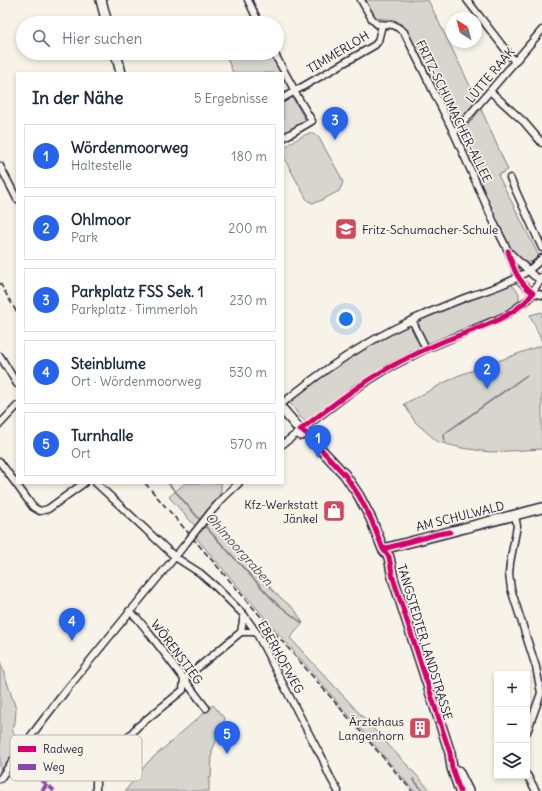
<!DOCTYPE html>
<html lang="de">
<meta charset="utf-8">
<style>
body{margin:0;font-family:Delius,sans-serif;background:#f2f2f3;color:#1f2937}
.controls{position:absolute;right:12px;bottom:12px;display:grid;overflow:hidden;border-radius:0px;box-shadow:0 2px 6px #0003}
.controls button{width:36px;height:36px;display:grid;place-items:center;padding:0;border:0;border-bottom:1px solid #e0e1e3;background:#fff;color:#1f2937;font:20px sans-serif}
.compass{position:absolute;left:446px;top:12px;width:36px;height:36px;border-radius:50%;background:#fff;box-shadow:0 2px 6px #0003;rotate:324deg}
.you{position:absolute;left:346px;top:319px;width:14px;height:14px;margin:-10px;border:3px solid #fff;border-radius:50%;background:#1a73e8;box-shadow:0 0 0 6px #1a73e833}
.badge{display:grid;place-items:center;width:26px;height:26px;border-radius:50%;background:#2563eb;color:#fff;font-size:13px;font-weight:700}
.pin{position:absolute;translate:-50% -33px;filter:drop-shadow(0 1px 2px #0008)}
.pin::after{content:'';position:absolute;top:21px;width:14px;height:12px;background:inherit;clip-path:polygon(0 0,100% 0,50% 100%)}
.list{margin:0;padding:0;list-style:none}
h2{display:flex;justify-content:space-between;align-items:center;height:52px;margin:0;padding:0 16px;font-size:17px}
h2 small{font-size:13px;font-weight:400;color:#747a83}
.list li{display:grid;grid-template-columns:26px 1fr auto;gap:12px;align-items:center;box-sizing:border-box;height:64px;margin:0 8px 8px;padding:0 8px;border:1px solid #e0e1e3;border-radius:0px}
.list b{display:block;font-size:15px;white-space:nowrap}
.list p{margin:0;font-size:13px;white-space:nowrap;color:#747a83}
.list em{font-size:13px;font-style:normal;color:#747a83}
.icon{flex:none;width:22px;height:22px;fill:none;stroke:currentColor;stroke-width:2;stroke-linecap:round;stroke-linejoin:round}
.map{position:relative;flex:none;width:542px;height:791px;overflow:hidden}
.search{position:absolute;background:#fff;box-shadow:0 2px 6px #0003;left:16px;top:16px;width:268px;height:44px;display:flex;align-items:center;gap:10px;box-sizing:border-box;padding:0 14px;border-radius:22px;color:#747a83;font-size:15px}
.panel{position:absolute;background:#fff;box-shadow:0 2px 6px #0003;left:16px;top:72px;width:268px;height:412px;border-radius:0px}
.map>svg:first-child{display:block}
</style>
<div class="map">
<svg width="542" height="791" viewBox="0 0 542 791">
<rect width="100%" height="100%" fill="#f7f3e8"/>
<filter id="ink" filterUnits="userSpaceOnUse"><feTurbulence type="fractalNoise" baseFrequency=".025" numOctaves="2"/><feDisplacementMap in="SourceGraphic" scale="8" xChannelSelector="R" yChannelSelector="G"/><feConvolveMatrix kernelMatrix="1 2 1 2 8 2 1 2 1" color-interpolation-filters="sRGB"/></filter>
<g filter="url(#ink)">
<path fill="#d8d5cf" stroke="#7d7c85" d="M365 0H428L477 100 463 117H451L404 26 395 20 376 18Z
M225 53H272L283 73H233Z
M291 95 306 121 283 135V99Z
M481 109 508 170 498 175 540 258 527 263 519 258 507 243 459 136Z
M310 133 316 135 319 138 341 177 343 183 339 191 320 201 312 203 307 200 283 156C283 155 283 151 283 150 286 144 304 135 310 133Z
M511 284 519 293V301L504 314 368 378 306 422 300 417 289 401C326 372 366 344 409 324 442 309 476 296 511 284Z
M542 312V342L530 315Z
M542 345V449L490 452 462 448 438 442 415 422 404 404 457 376Z
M185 483H221V491L219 495 195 526 201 532 213 517 274 592 295 610 303 623 290 638 431 791H414L191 532 195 526 169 497Z
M0 661 16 709 15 723 12 730 20 742 0 773Z
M213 705 225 719 212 751 211 778H209V791H125L148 762Z"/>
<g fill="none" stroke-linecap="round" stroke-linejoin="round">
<path stroke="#76747f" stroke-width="1.5" d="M445 443 444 434 527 375
M168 483 201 521
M203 524 275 602 302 623
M413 779 423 791"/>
<g stroke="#22223b" stroke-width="9">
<path id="street" d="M248 0 259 23
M361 0 372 19 377 24 394 25 404 32 454 133 496 227 508 251 518 278 522 283 533 293 542 295
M467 0 515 62
M274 53 295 91
M491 92 524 122 542 143
M283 98 375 45 378 41 382 25
M454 133 542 30
M283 138 312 121 294 91
M0 166 17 199
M510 178 542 248
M508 251 534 276 542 281
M412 320 426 349
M0 356 17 384
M283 403C322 370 367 341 414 319 432 311 451 303 470 296 496 287 523 280 542 258
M0 424 17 406
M283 444 354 390 389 368 426 349 505 316 529 299 542 276
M0 462 33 507 40 511 48 509 84 483
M96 483 175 557 200 573 216 587 244 615 256 632 318 751C323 757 324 761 326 768 329 776 334 784 338 791
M210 513 224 497 239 483
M515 515 517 526 510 563 509 574 511 589 536 667 541 693 527 732
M129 611 137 618 146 629 206 708
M241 632 244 615
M527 775 536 791
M0 779C56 698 121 624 183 547
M96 790V776L137 727 183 690 184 679 241 632H256"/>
</g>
<g stroke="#22223b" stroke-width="12">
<path id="secondary" d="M101 0 107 23
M116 53 121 73
M283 410 300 430 301 435
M300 430 306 433 317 445 345 475 359 496 371 519 383 549 389 557 393 578 450 753 452 768 460 791
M383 549 542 508
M458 771 468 791"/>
</g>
<use href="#street" stroke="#f7f3e8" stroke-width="6"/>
<use href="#secondary" stroke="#f7f3e8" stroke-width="9"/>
<path stroke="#22223b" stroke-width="1.5" stroke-dasharray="6 3" stroke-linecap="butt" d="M0 283 17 313
M145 483 412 791"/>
<g stroke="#22223b" stroke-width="9" stroke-linecap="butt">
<path id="street-bridge" d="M183 547 210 513"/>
</g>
<use href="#street-bridge" stroke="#f7f3e8" stroke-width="6"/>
<path stroke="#8e44ad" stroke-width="4" stroke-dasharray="8 4" stroke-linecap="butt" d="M40 779 47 784 54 791
M42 791 47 784"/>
<g stroke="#f7f3e8" stroke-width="8">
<path id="cycleway" d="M300 430 306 433 317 445 345 475 359 496 371 519 383 549 389 557 393 578 450 753 452 768 460 791
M300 430C329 408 358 385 390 367 407 358 425 349 442 342 471 330 515 319 533 293 518 282 513 268 508 251
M383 549 438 534 450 532"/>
</g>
<use href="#cycleway" stroke="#d6006c" stroke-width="5"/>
</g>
</g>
<defs>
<g id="school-square" transform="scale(1.15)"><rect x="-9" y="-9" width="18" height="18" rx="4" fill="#d1495b" stroke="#f7f3e8"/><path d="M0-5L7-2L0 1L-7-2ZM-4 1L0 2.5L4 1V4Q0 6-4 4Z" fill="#fff"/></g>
<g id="shop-square" transform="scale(1.15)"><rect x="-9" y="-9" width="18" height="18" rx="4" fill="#d1495b" stroke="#f7f3e8"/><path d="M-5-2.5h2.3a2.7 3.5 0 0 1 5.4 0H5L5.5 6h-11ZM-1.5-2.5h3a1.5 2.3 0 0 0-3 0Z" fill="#fff"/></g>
<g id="building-square" transform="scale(1.15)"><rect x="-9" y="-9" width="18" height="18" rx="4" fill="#d1495b" stroke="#f7f3e8"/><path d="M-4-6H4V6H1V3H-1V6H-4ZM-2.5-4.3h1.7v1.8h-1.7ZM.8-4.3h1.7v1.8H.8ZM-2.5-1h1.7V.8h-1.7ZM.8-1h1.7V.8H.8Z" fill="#fff"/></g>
</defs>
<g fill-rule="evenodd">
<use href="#school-square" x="346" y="229"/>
<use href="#shop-square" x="334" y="511"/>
<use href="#building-square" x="420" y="728"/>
</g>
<g text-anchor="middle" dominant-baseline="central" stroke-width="3.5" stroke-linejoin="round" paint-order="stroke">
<g font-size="12" fill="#22223b" stroke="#f7f3e8">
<text transform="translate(338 52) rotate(-31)">TIMMERLOH</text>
<text transform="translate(490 75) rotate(-50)">LÜTTE RAAK</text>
<text transform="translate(454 111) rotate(64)">FRITZ-SCHUMACHER-ALLEE</text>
<text transform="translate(460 516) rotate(-14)">AM SCHULWALD</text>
<text transform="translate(425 642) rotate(73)">TANGSTEDTER LANDSTRASSE</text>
<text transform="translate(177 652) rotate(53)">WÖRENSTIEG</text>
<text transform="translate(281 657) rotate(61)">EBERHOFWEG</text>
</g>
<g font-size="12" fill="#22223b" stroke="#f7f3e8" text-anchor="end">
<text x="362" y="229" text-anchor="start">Fritz-Schumacher-Schule</text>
<text x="318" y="504">Kfz-Werkstatt<tspan x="318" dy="14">Jänkel</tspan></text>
<text x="404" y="721">Ärztehaus<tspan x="404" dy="14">Langenhorn</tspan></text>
</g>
<g font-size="13" font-style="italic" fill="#535263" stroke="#f7f3e8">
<text transform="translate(239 549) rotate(48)">Ohlmoorgraben</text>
</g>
</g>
<rect x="10" y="735" width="132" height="46" rx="6" fill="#f7f3e8" stroke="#b7b4b4" stroke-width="1"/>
<rect x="18" y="746" width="18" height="6" fill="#d6006c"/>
<rect x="18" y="764" width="18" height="6" fill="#8e44ad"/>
<g font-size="11" fill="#22223b">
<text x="43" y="753">Radweg</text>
<text x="43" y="771">Weg</text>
</g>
</svg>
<div class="controls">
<button>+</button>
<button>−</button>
<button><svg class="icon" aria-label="layers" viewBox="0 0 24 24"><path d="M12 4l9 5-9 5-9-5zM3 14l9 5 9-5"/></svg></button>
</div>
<svg class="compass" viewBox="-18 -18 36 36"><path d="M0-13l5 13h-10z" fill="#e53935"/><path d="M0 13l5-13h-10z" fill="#747a83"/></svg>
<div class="you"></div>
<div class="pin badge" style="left:318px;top:458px">1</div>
<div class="pin badge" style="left:487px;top:389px">2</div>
<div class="pin badge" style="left:335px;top:140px">3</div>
<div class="pin badge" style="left:72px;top:641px">4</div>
<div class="pin badge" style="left:227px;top:754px">5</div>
<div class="search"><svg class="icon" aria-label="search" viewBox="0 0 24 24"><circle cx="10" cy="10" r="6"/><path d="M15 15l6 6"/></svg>Hier suchen</div>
<section class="panel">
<h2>In der Nähe<small>5 Ergebnisse</small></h2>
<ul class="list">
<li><span class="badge">1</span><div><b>Wördenmoorweg</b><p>Haltestelle</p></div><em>180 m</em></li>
<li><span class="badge">2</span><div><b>Ohlmoor</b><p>Park</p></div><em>200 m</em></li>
<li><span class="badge">3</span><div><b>Parkplatz FSS Sek. 1</b><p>Parkplatz · Timmerloh</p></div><em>230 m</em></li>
<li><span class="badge">4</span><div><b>Steinblume</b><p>Ort · Wördenmoorweg</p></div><em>530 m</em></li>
<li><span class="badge">5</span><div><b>Turnhalle</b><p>Ort</p></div><em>570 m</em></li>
</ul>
</section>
</div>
